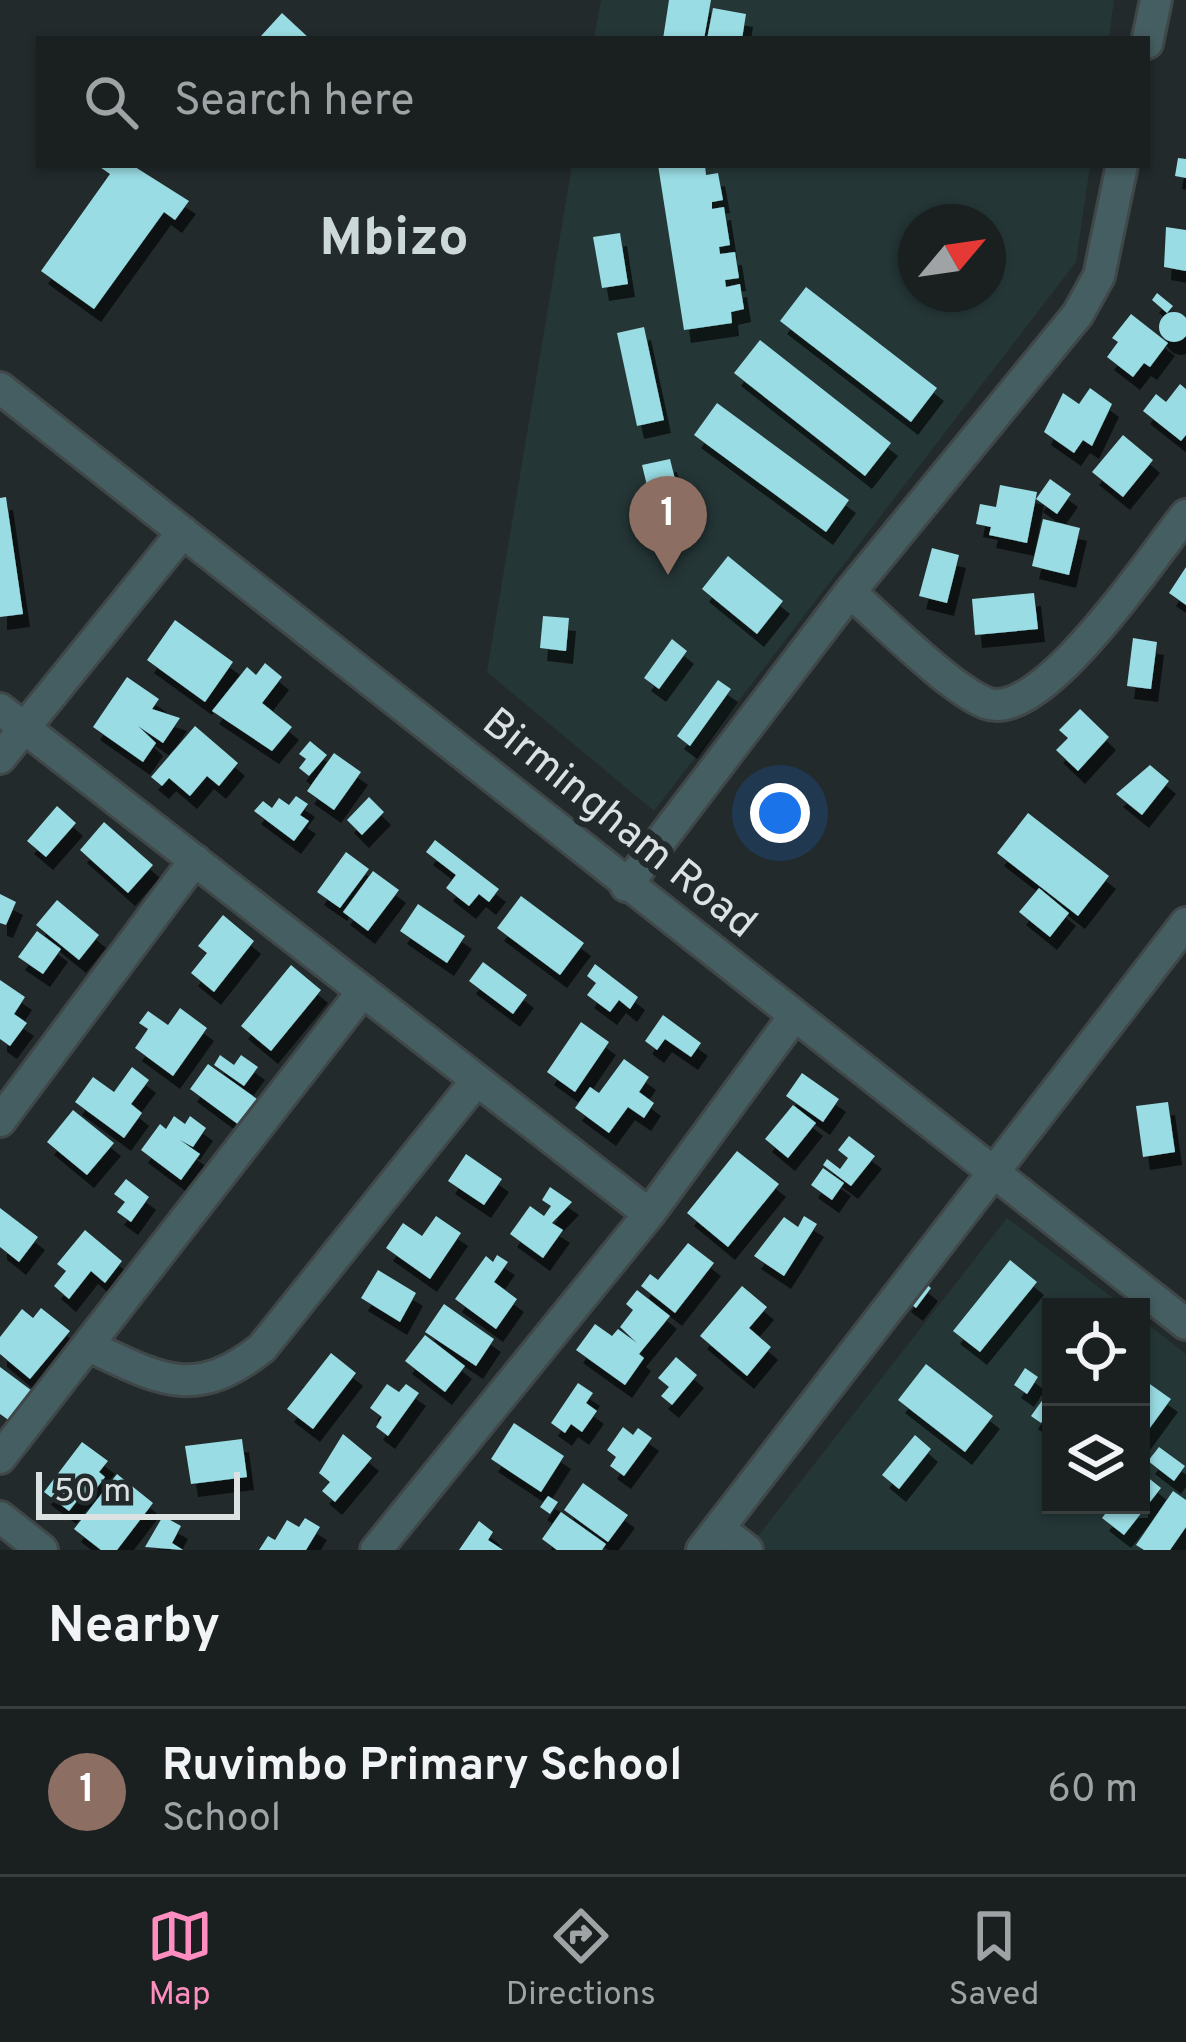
<!DOCTYPE html>
<style>
body{margin:0;font-family:Overpass,sans-serif;background:#272d2d;color:#f1f3f6}
.controls{position:absolute;right:36px;bottom:36px;display:grid;overflow:hidden;border-radius:0px;box-shadow:0 3px 9px #0004}
.controls button{width:108px;height:108px;display:grid;place-items:center;padding:0;border:0;border-bottom:3px solid #383e3e;background:#1a2020;color:#f1f3f6;font:60px sans-serif}
.compass{position:absolute;left:898px;top:204px;width:108px;height:108px;border-radius:50%;background:#1a2020;box-shadow:0 3px 9px #0004;rotate:61deg}
.scale{position:absolute;left:36px;bottom:30px;width:204px;box-sizing:border-box;padding-left:12px;border:6px solid #dce1e2;border-top:0;font-size:33px;line-height:42px;white-space:nowrap;color:#dce1e2;-webkit-text-stroke:9px #222a2b;paint-order:stroke}
.you{position:absolute;left:780px;top:813px;width:42px;height:42px;margin:-30px;border:9px solid #fff;border-radius:50%;background:#1a73e8;box-shadow:0 0 0 18px #1a73e833}
.badge{display:grid;place-items:center;width:78px;height:78px;border-radius:50%;background:#fd8ebf;color:#fff;font-size:39px;font-weight:700}
.pin{position:absolute;translate:-50% -99px;filter:drop-shadow(0 3px 6px #0008)}
.pin::after{content:'';position:absolute;top:63px;width:42px;height:36px;background:inherit;clip-path:polygon(0 0,100% 0,50% 100%)}
.list{margin:0;padding:0;list-style:none}
h2{display:flex;justify-content:space-between;align-items:center;height:156px;margin:0;padding:0 48px;font-size:51px}
h2 small{font-size:39px;font-weight:400;color:#9fa3a5}
.list li{display:grid;grid-template-columns:78px 1fr auto;gap:36px;align-items:center;box-sizing:border-box;height:168px;padding:0 48px;border-top:3px solid #383e3e}
.list b{display:block;font-size:45px;white-space:nowrap}
.list p{margin:0;font-size:39px;white-space:nowrap;color:#9fa3a5}
.list em{font-size:39px;font-style:normal;color:#9fa3a5}
.icon{flex:none;width:66px;height:66px;fill:none;stroke:currentColor;stroke-width:2;stroke-linecap:round;stroke-linejoin:round}
.map{position:relative;flex:none;width:1186px;height:1550px;overflow:hidden}
.search{position:absolute;background:#1a2020;box-shadow:0 3px 9px #0004;left:36px;right:36px;top:36px;height:132px;display:flex;align-items:center;gap:30px;box-sizing:border-box;padding:0 42px;border-radius:0px;color:#9fa3a5;font-size:45px}
.sheet{height:324px;background:#1a2020}
nav{display:flex;justify-content:space-around;align-items:center;box-sizing:border-box;height:168px;border-top:3px solid #383e3e;background:#1a2020;font-size:33px;color:#9fa3a5}
nav a{display:grid;justify-items:center;gap:6px}
nav .on{color:#fd8ebf}
.map>svg:first-child{display:block}
</style>
<div class="map">
<svg width="1186" height="1550" viewBox="0 0 1186 1550">
<defs>
<filter id="shadow"><feDropShadow dx="7" dy="13" stdDeviation="0" flood-color="#0009"/></filter>
</defs>
<rect width="100%" height="100%" fill="#222a2b"/>
<path fill="#253637" fill-rule="evenodd" d="M601 0H1114L1109 39H594Z
M572 165H1090L1076 262 654 811 487 672ZM916 222H988V294H916Z
M1007 1218 1125 1307H1051V1505H1141V1319L1186 1354V1550H747Z"/>
<path fill="#99dce3" filter="url(#shadow)" d="M669 0H711L704 39H663Z
M713 8 746 14 742 39H707Z
M282 13 310 39 261 36Z
M1178 158 1186 159V178L1175 176Z
M97 165H132L189 201 175 220 164 212 94 309 41 271 110 174Z
M658 165H705L706 175 718 173 723 200 712 202V209L724 207 730 245 719 247 720 254 735 252 739 278 725 280 726 287 740 284 744 309 731 312 732 323 684 330Z
M1166 227 1186 230V271L1164 267Z
M620 233 628 284 602 288 593 237Z
M806 287 937 388 911 422 780 321Z
M1157 293 1173 306 1167 313 1152 300Z
M1159 327a15 15 0 1 1 30 0a15 15 0 1 1-30 0Z
M1131 314 1168 343 1150 367 1144 363 1133 377 1107 357 1118 342 1112 338Z
M644 327 664 420 637 426 617 333Z
M760 340 891 443 865 476 734 373Z
M1180 384 1186 389V435L1181 441 1143 411 1156 394 1166 402Z
M1090 388 1112 404 1092 446 1083 440 1074 453 1044 432 1063 393 1079 404Z
M717 403 849 500 826 532 694 435Z
M1123 435 1153 460 1123 497 1092 472Z
M670 459 685 520 657 527 642 465Z
M1050 479 1071 494 1057 514 1036 499Z
M1000 485 1037 492 1027 543 989 535 991 527 976 524 980 504 996 507Z
M6 497 23 614 0 617V498Z
M1043 519 1080 528 1069 575 1032 566Z
M932 548 959 555 947 603 919 596Z
M728 556 783 601 757 634 702 589Z
M1186 567V605L1169 593Z
M1034 593 1038 629 975 635 972 599Z
M543 616 569 618 566 651 540 648Z
M175 620 233 662 205 702 147 660Z
M1133 638 1157 642 1151 689 1127 686Z
M672 639 687 651 659 689 644 678Z
M265 663 282 677 262 703 292 727 272 751 212 711 247 667 256 675Z
M127 677 159 699 152 709 180 718 163 743 138 726 156 743 143 762 93 727Z
M718 680 731 689 690 746 677 736Z
M1080 709 1109 737 1078 771 1056 750 1068 738 1059 730Z
M195 726 238 763 219 786 207 776 190 796 169 778 162 786 151 777Z
M310 741 327 755 309 776 299 768 306 759 299 754Z
M334 753 361 772 334 810 307 791Z
M1150 765 1169 781 1142 815 1116 794Z
M296 796 308 804 300 815 309 821 294 841 254 811 263 801 272 808 279 798 289 805Z
M369 797 384 812 362 835 347 820Z
M57 806 76 823 46 857 27 841Z
M1028 813 1109 876 1078 916 997 853Z
M104 822 153 865 128 893 80 850Z
M435 840 499 889 489 902 479 894 469 906 446 888 456 875 426 852Z
M346 852 369 869 340 908 317 892Z
M373 871 399 890 368 931 343 912Z
M1039 888 1069 913 1050 937 1019 912Z
M0 894 16 902 6 925 0 923Z
M521 896 584 943 560 975 497 928Z
M57 900 99 935 79 960 36 925Z
M418 904 465 936 447 963 400 931Z
M223 915 254 941 214 992 191 973 207 953 198 946Z
M37 931 61 949 43 974 18 957Z
M483 962 527 995 513 1014 469 981Z
M595 964 638 997 630 1009 619 1000 610 1012 587 995 596 983 587 976Z
M291 965 321 990 271 1051 241 1026Z
M0 980 25 997 14 1014 27 1023 10 1046 0 1039Z
M180 1008 207 1028 173 1076 135 1048 148 1029 139 1023 148 1011 168 1025Z
M663 1015 701 1043 691 1057 665 1039 657 1050 645 1041Z
M581 1022 609 1042 575 1092 547 1072Z
M220 1055 234 1065 241 1055 258 1067 244 1086 214 1065Z
M624 1059 649 1077 639 1092 654 1103 644 1118 628 1107 609 1133 575 1108 590 1087 599 1093Z
M208 1064 257 1099 239 1125 190 1089Z
M132 1067 149 1080 131 1104 142 1113 124 1138 75 1102 93 1077 114 1092Z
M802 1073 839 1099 823 1122 786 1096Z
M1168 1102 1175 1152 1143 1157 1136 1106Z
M793 1105 816 1123 788 1158 765 1139Z
M73 1110 114 1143 87 1175 47 1142Z
M174 1116 185 1124 190 1116 206 1128 193 1147 180 1140 200 1154 181 1180 141 1150 160 1124 166 1129Z
M849 1136 875 1156 851 1186 823 1165 827 1159 840 1169 848 1158 838 1150Z
M737 1151 779 1184 728 1247 687 1213Z
M466 1154 502 1179 484 1205 448 1181Z
M823 1168 844 1183 832 1200 811 1185Z
M126 1179 149 1197 131 1222 117 1212 125 1202 114 1194Z
M550 1187 572 1202 552 1223 563 1230 543 1258 510 1234 530 1206 544 1216 551 1206 542 1200Z
M0 1208 38 1237 19 1262 0 1247Z
M436 1216 461 1233 430 1279 386 1248 403 1223 422 1236Z
M804 1216 817 1224 784 1276 754 1256 784 1217 798 1227Z
M85 1230 122 1261 105 1283 91 1271 69 1299 54 1286 66 1271 57 1264Z
M688 1243 714 1263 675 1313 641 1286 650 1274 658 1280Z
M497 1255 508 1262 494 1282 517 1299 496 1329 455 1299 486 1256 493 1262Z
M1010 1260 1037 1282 980 1352 953 1331Z
M378 1270 416 1293 400 1322 361 1298Z
M920 1279 931 1288 916 1308 904 1299Z
M742 1286 767 1307 749 1328 771 1347 747 1376 700 1336Z
M637 1290 670 1316 639 1354 644 1358 625 1385 576 1350 595 1324 612 1336 618 1329 637 1343 620 1327 633 1310 626 1304Z
M444 1304 494 1339 476 1366 425 1332Z
M41 1308 70 1331 30 1379 0 1354V1337L22 1309 33 1318Z
M425 1335 465 1366 445 1392 405 1361Z
M331 1353 356 1373 313 1429 287 1409Z
M676 1357 697 1375 672 1405 661 1396 669 1387 658 1378Z
M926 1364 993 1416 965 1452 898 1400Z
M0 1367 39 1396 17 1426 0 1414Z
M1025 1368 1038 1377 1027 1394 1014 1385Z
M1147 1382 1171 1399 1141 1440V1390Z
M578 1383 593 1393 586 1403 597 1411 582 1432 571 1424 565 1433 551 1423Z
M387 1384 399 1392 406 1384 419 1393 388 1436 376 1427 382 1417 370 1408Z
M1051 1388V1409L1041 1423 1031 1416Z
M514 1423 564 1456 541 1492 491 1459Z
M623 1427 633 1435 638 1428 652 1438 624 1476 610 1466 616 1457 607 1450Z
M343 1434 372 1458 335 1502 322 1491 330 1482 319 1473Z
M915 1435 931 1449 899 1489 882 1475Z
M242 1439 247 1477 191 1484 185 1446Z
M82 1442 108 1461 99 1472 105 1477 87 1501 81 1496 69 1511 44 1492Z
M1159 1447 1185 1466 1174 1481 1148 1461Z
M1141 1472 1161 1488 1124 1535 1102 1518 1112 1505H1141Z
M117 1474 153 1503 117 1550H101L74 1529Z
M583 1483 628 1515 608 1542 564 1510Z
M1173 1491 1186 1500V1527L1170 1550H1144L1136 1545Z
M548 1496 558 1502 550 1514 540 1507Z
M561 1512 606 1544 602 1550H557L542 1539Z
M163 1516 181 1526 172 1543 183 1550 145 1547Z
M305 1518 320 1527 306 1550H259L268 1536 275 1540 287 1520 299 1527Z
M479 1521 493 1532 488 1540 503 1550H459Z"/>
<g fill="none" stroke-linecap="round" stroke-linejoin="round">
<g stroke="#404748" stroke-width="36">
<path id="minor" d="M1147 43 1156 0
M0 388 1186 1324
M850 592C882 620 950 689 986 703 1042 725 1152 556 1186 515
M0 709 649 1214
M0 758 183 532
M626 886 850 592 1078 314 1099 276 1122 165
M0 1121 195 860
M91 1347C161 1380 195 1401 262 1348L477 1080
M0 1458 363 991
M0 1517 42 1550
M719 1528 747 1550
M376 1550 649 1214 792 1019
M702 1550 1186 923"/>
</g>
<use href="#minor" stroke="#455e61" stroke-width="30"/>
</g>
<g text-anchor="middle" dominant-baseline="central" stroke-width="12" stroke-linejoin="round" paint-order="stroke">
<g font-size="42" fill="#dce1e2" stroke="#222a2b">
<text transform="translate(618 825) rotate(39)">Birmingham Road</text>
</g>
<g font-size="54" font-weight="bold" fill="#cdd8d9" stroke="#222a2b">
<text x="394" y="240">Mbizo</text>
</g>
</g>
</svg>
<div class="controls">
<button><svg class="icon" aria-label="locate" viewBox="0 0 24 24"><circle cx="12" cy="12" r="6"/><path d="M12 2v4M12 18v4M2 12h4M18 12h4"/></svg></button>
<button><svg class="icon" aria-label="layers" viewBox="0 0 24 24"><path d="M12 4l9 5-9 5-9-5zM3 14l9 5 9-5"/></svg></button>
</div>
<svg class="compass" viewBox="-18 -18 36 36"><path d="M0-13l5 13h-10z" fill="#e53935"/><path d="M0 13l5-13h-10z" fill="#9fa3a5"/></svg>
<div class="scale">50 m</div>
<div class="you"></div>
<div class="pin badge" style="left:668px;top:575px;background:#8d6e63">1</div>
<div class="search"><svg class="icon" aria-label="search" viewBox="0 0 24 24"><circle cx="10" cy="10" r="6"/><path d="M15 15l6 6"/></svg>Search here</div>
</div>
<section class="sheet">
<h2>Nearby<small></small></h2>
<ul class="list">
<li><span class="badge" style="background:#8d6e63">1</span><div><b>Ruvimbo Primary School</b><p>School</p></div><em>60 m</em></li>
</ul>
</section>
<nav>
<a class="on"><svg class="icon" aria-label="map" viewBox="0 0 24 24"><path d="M3 6l6-2 6 2 6-2v14l-6 2-6-2-6 2zM9 4v14M15 6v14"/></svg>Map</a>
<a><svg class="icon" aria-label="directions" viewBox="0 0 24 24"><path d="M12 3l9 9-9 9-9-9zM9 14v-3h6M13 9l2 2-2 2"/></svg>Directions</a>
<a><svg class="icon" aria-label="saved" viewBox="0 0 24 24"><path d="M7 4h10v16l-5-4-5 4z"/></svg>Saved</a>
</nav>
